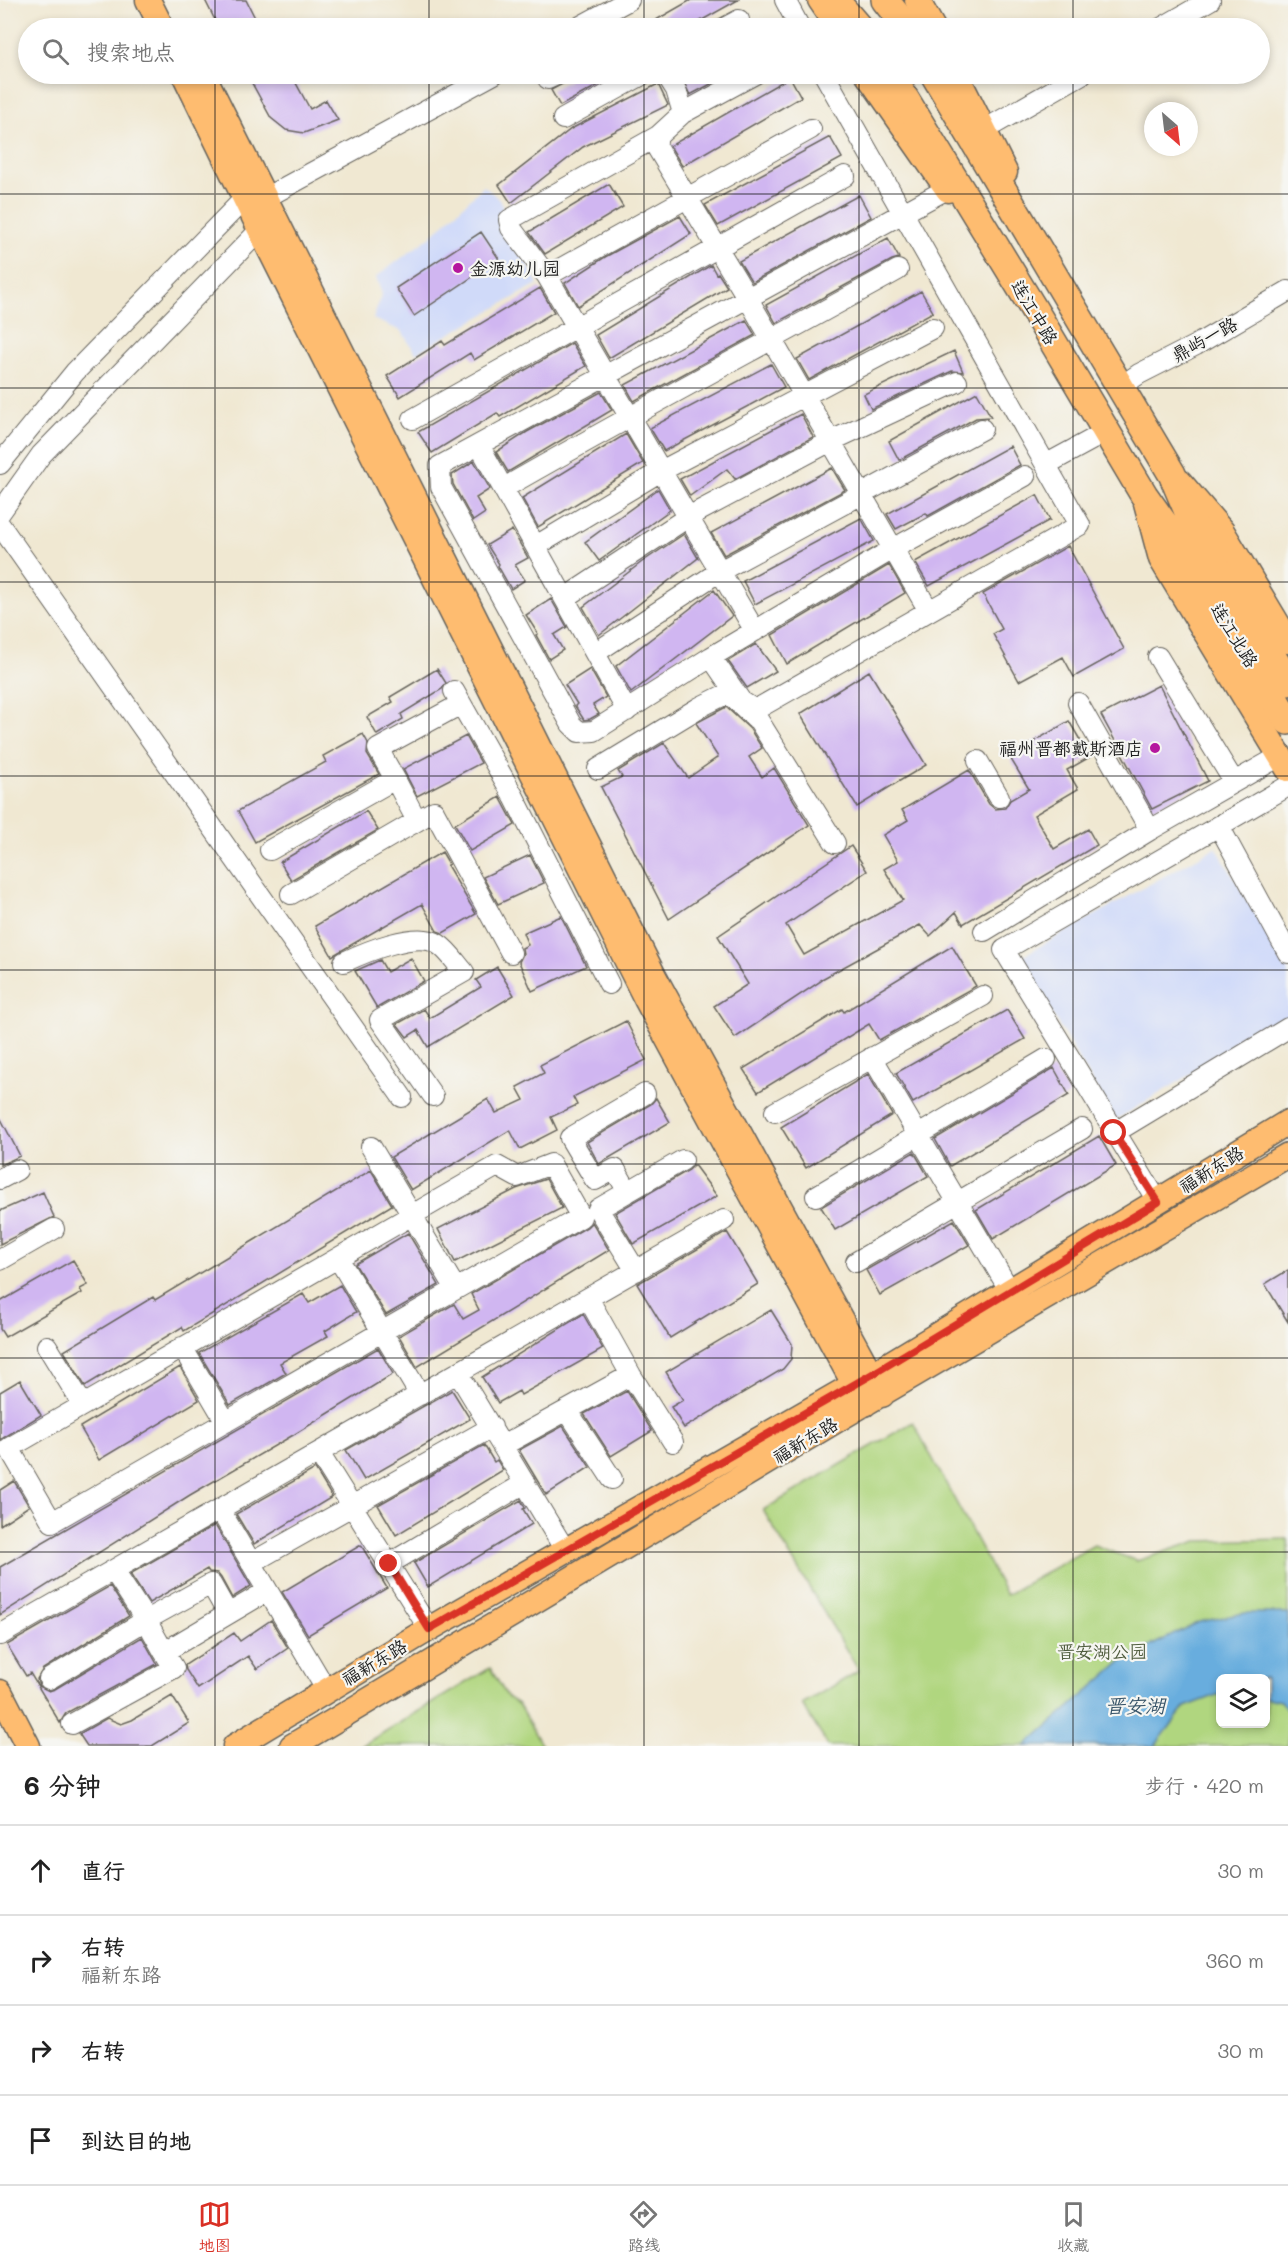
<!DOCTYPE html>
<html lang="zh">
<meta charset="utf-8">
<style>
body{margin:0;font-family:Mali,"LXGW WenKai TC",sans-serif;background:#f6f6f6;color:#222}
.controls{position:absolute;right:18px;bottom:18px;display:grid;overflow:hidden;border-radius:9px;box-shadow:0 3px 9px #0003}
.controls button{width:54px;height:54px;display:grid;place-items:center;padding:0;border:0;border-bottom:2px solid #e0e0e0;background:#fff;color:#222;font:30px sans-serif}
.compass{position:absolute;left:1144px;top:102px;width:54px;height:54px;border-radius:50%;background:#fff;box-shadow:0 3px 9px #0003;rotate:152deg}
.stop{position:absolute;width:18px;height:18px;margin:-14px;border:4px solid #d93025;border-radius:50%;background:#fff}
.stop.end{background:#d93025;border-color:#fff;box-shadow:0 2px 6px #0008}
.list{margin:0;padding:0;list-style:none}
h2{display:flex;justify-content:space-between;align-items:center;height:78px;margin:0;padding:0 24px;font-size:26px}
h2 small{font-size:20px;font-weight:400;color:#767676}
.list li{display:grid;grid-template-columns:39px 1fr auto;gap:18px;align-items:center;box-sizing:border-box;height:90px;padding:0 24px;border-top:2px solid #e0e0e0}
.list b{display:block;font-size:22px;white-space:nowrap}
.list p{margin:0;font-size:20px;white-space:nowrap;color:#767676}
.list em{font-size:20px;font-style:normal;color:#767676}
.icon{flex:none;width:33px;height:33px;fill:none;stroke:currentColor;stroke-width:2;stroke-linecap:round;stroke-linejoin:round}
.map{position:relative;flex:none;width:1288px;height:1746px;overflow:hidden}
.search{position:absolute;background:#fff;box-shadow:0 3px 9px #0003;left:18px;right:18px;top:18px;height:66px;display:flex;align-items:center;gap:15px;box-sizing:border-box;padding:0 21px;border-radius:33px;color:#767676;font-size:22px}
.sheet{height:438px;background:#fff}
nav{display:flex;justify-content:space-around;align-items:center;box-sizing:border-box;height:84px;border-top:2px solid #e0e0e0;background:#fff;font-size:16px;color:#767676}
nav a{display:grid;justify-items:center;gap:3px}
nav .on{color:#d93025}
.map>svg:first-child{display:block}
</style>
<div class="map">
<svg width="1288" height="1746" viewBox="0 0 1288 1746">
<rect width="100%" height="100%" fill="#f6f6f2"/>
<filter id="ink" filterUnits="userSpaceOnUse"><feTurbulence type="fractalNoise" baseFrequency=".0167" numOctaves="2"/><feDisplacementMap in="SourceGraphic" scale="12" xChannelSelector="R" yChannelSelector="G"/><feConvolveMatrix kernelMatrix="1 2 1 2 8 2 1 2 1" color-interpolation-filters="sRGB"/></filter>
<filter id="wash" filterUnits="userSpaceOnUse"><feTurbulence type="fractalNoise" baseFrequency=".008" numOctaves="4" result="noise"/><feDisplacementMap in="SourceGraphic" scale="24" xChannelSelector="R" yChannelSelector="G"/><feGaussianBlur stdDeviation="1.35" result="paint"/><feColorMatrix in="noise" values="0 0 0 0 0 0 0 0 0 0 0 0 0 0 0 0 0 1.4 0 .05"/><feComposite in="paint" operator="in"/></filter>
<g filter="url(#wash)">
<rect width="100%" height="100%" fill="#f0e8d2"/>
<path fill="#d0daf9" d="M484 186 500 200 504 212 503 225 511 245 525 260 538 284 416 353 401 331 373 319 382 294 376 277 430 237Z
M1216 847 1288 969V1016L1115 1120 1019 958Z"/>
<path fill="#b0d67f" stroke="#66794e" stroke-width="1.5" fill-rule="evenodd" d="M913 1422 1006 1595 1094 1545 1137 1561 1197 1541 1288 1539V1746H828L802 1704 859 1671 763 1510ZM1220 1678H1266V1724H1220Z
M490 1668 508 1698 518 1704 542 1746H361Z"/>
<path fill="#68adde" stroke="#42647d" stroke-width="1.5" d="M1245 1613H1288V1710L1280 1701 1266 1698V1678H1220V1694L1185 1707 1155 1746H1025L1126 1658 1199 1622Z"/>
<g id="blocks">
<path fill="#d0b6f1" d="M205 0H246L260 28H219Z
M691 0H738L688 28H642Z
M247 74H291L310 109 326 100 338 120 304 133 286 130 271 118Z
M571 74H619L560 106 551 90 568 81Z
M680 74H730L690 95Z
M790 77 801 97 682 166 670 146Z
M658 84 668 105 583 147 511 203 499 185 571 129Z
M830 137 842 158 718 226 705 205Z
M609 184 623 207 545 254 529 232Z
M859 195 871 217 752 282 739 261Z
M680 216 691 234 578 306 565 283 605 257Z
M481 232 499 259 414 316 396 288Z
M888 238 899 258 892 260 776 323 766 305Z
M711 265 716 274 718 273 727 287 609 358 596 335Z
M540 288 554 312 474 360 470 353 400 397 387 376 442 341 445 345Z
M921 291 933 312 809 380 797 359Z
M746 320 755 335 634 401 625 385Z
M572 343 586 366 500 417 497 413 432 453 418 432Z
M954 351 963 372 952 371 871 409 864 394Z
M771 364 784 387 664 451 650 428Z
M601 392 612 410 508 472 496 452 527 432Z
M977 392 991 417 976 418 899 460 889 441Z
M801 414 813 437 735 479 727 469 690 496 680 479Z
M626 434 643 463 538 527 522 498Z
M1010 446 1020 465 928 516 926 513 896 529 887 514Z
M474 461 490 489 476 498 485 513 473 521 453 484 452 475Z
M832 468 845 490 724 555 711 533Z
M658 489 670 510 599 561 585 542Z
M1037 495 1050 520 929 586 915 562Z
M861 518 874 541 755 604 743 581Z
M512 530 528 558 515 565 525 580 511 589 498 566 499 564 487 545Z
M684 534 698 558 599 635 583 607 642 562Z
M1068 546 1124 649 1074 677 1063 657 1019 681 993 634 1002 629 983 594Z
M889 565 905 593 787 664 772 635Z
M714 590 732 616 631 693 616 666Z
M551 599 567 627 554 635 563 650 549 659 536 635 538 634 526 615Z
M756 644 776 671 747 688 728 661Z
M437 669 446 683 442 689 401 714 403 719 377 735 367 717 393 702 390 697Z
M590 669 606 697 593 705 599 714 590 719 584 720 575 706 577 704 565 685Z
M869 671 926 765 857 807 800 714Z
M1159 685 1208 781 1152 809 1101 715Z
M726 707 750 729 762 748 749 757 762 777 774 768 809 825 669 919 601 787 622 777 618 771 664 743 688 778 718 757 696 723Z
M1069 721 1090 757 1067 770 1078 789 1034 815 1054 849 1088 829 1097 845 963 924 956 912 930 936 920 925 820 980 821 981 735 1038 714 1006 748 984 718 936 851 846 867 871 786 925 804 955 903 900 884 869 898 861 883 835 908 820 902 810 969 770 989 804 995 809 1005 808 1010 800 1029 789 1009 756Z
M363 734 368 743 367 754 379 774 255 842 238 811 326 762 323 756Z
M466 736 481 763 417 796 403 769Z
M500 797 515 825 470 851 455 824Z
M366 811 378 830 291 880 280 862Z
M442 852 449 864 447 865 476 914 443 933 437 931 422 904 332 956 315 926Z
M530 855 544 883 498 904 483 877Z
M561 916 586 966 532 991 519 962 523 954 522 948 528 945 523 933Z
M952 946 976 986 879 1040 869 1024 758 1092 743 1069 842 1009 844 1012Z
M411 958 424 981 377 1008 355 971 380 960 387 972Z
M497 967 514 995 428 1047 418 1030 407 1037 397 1024 424 1009 430 1018 481 987 476 980Z
M1007 1010 1025 1039 913 1103 896 1073Z
M626 1021 646 1060 573 1097 577 1105 551 1117 557 1130 520 1149 510 1130 411 1190 391 1157 488 1099 496 1113 524 1100 517 1087 544 1073 540 1065Z
M1054 1068 1069 1095 950 1166 935 1139Z
M868 1074 892 1115 806 1168 781 1127Z
M656 1098 670 1122 599 1164 587 1142 651 1104Z
M0 1117 20 1156 0 1165Z
M1099 1136 1116 1165 993 1239 976 1210Z
M914 1152 928 1176 835 1230 821 1207Z
M694 1165 717 1196 633 1244 615 1213 689 1170Z
M371 1170 392 1205 184 1331 182 1327 85 1386 64 1351 153 1297 155 1300Z
M546 1179 562 1208 455 1262 438 1229 516 1189Z
M43 1192 54 1217 0 1244V1211Z
M954 1220 969 1245 880 1295 866 1270Z
M592 1222 609 1250 417 1367 399 1336 454 1304 463 1319 479 1310 471 1294 587 1227Z
M727 1232 758 1284 670 1338 637 1284Z
M408 1233 439 1285 386 1315 355 1264Z
M73 1260 88 1285 80 1289 82 1293 5 1337 0 1329V1302Z
M1288 1270V1322L1265 1284Z
M340 1285 356 1312 325 1331 328 1336 280 1363 286 1373 230 1405 199 1353 303 1294 309 1303Z
M771 1310 792 1344 791 1359 783 1369 684 1428 671 1407 683 1400 666 1372Z
M583 1314 603 1349 521 1395 519 1391 498 1403 482 1377Z
M378 1348 393 1374 295 1434 190 1495 0 1615V1567Z
M180 1367 199 1400 99 1460 80 1427Z
M20 1380 41 1415 0 1440V1392Z
M452 1390 470 1419 364 1480 346 1450Z
M627 1391 652 1431 611 1456 584 1414Z
M563 1426 590 1467 546 1495 519 1450Z
M484 1445 494 1462 497 1460 503 1470 396 1535 378 1505Z
M315 1469 332 1497 254 1544 236 1514Z
M14 1481 29 1506 0 1525V1490Z
M521 1500 525 1508 523 1509 532 1524 428 1587 414 1563Z
M215 1525 251 1586 232 1598 221 1578 217 1573 209 1572 207 1569 149 1603 130 1574Z
M361 1545 387 1588 308 1635 282 1592Z
M110 1586 129 1616 43 1669 37 1679 39 1686 49 1691 55 1689 142 1637 157 1664 66 1713 60 1723 30 1673 26 1676 7 1645Z
M271 1620 288 1648 257 1669 248 1656 198 1689 186 1670 185 1665 234 1633 240 1641Z
M172 1696 189 1723 152 1746H87L79 1734 107 1718 121 1724 132 1720Z"/>
</g>
</g>
<g filter="url(#ink)">
<use href="#blocks" fill-opacity="0" stroke="#66635c" stroke-width="1.5"/>
<g fill="none" stroke-linecap="round" stroke-linejoin="round">
<g stroke="#66635c" stroke-width="22">
<path id="minor" d="M785 0 800 28
M577 28 629 0
M724 28 739 20
M1161 28 1210 0
M666 74 676 90 683 113 658 136 656 146 747 297 929 611
M548 79 559 74
M683 113 755 74
M563 119 644 74
M984 130 1082 74
M658 136 509 220 511 228 547 276 755 631
M947 189 440 466 441 487 571 724 579 732 594 731 711 657 893 549 1025 476
M547 276 811 129
M1120 387 1139 374 1196 345 1288 291
M413 419 845 176
M479 445 627 711
M0 464 75 372 245 198H265L494 74
M1047 464 1106 432
M504 488C634 413 767 343 898 270
M0 513 41 455 260 230 262 216
M0 525 402 1097
M536 546 661 471 933 328
M565 598 688 517 831 441 957 382
M595 653 720 571 982 429
M711 657 741 701 755 710 1080 525 824 74
M1158 657 1234 782
M454 691 514 797 609 984
M978 761 999 797
M598 769 700 707 728 693 759 721 835 843
M395 779 417 821
M1219 826 1288 953
M1150 830 1280 756
M270 850 395 779 378 749 461 704
M291 894 434 811 511 953
M984 931 1150 830 1078 703
M344 962C365 952 417 930 438 944 448 950 456 963 464 972L380 1020 433 1096
M872 1057 1010 1291
M775 1112 983 996
M1114 1133 1288 1028
M371 1147 456 1289
M551 1164 581 1217 52 1522 9 1448 497 1166 517 1177Z
M0 1179 17 1170
M628 1192 615 1169 595 1180 570 1138 645 1094
M816 1196 1046 1059
M1158 1202 1004 950 1288 786
M338 1258 420 1395
M0 1260 54 1229
M856 1262 1082 1129
M636 1271 598 1209 683 1160
M588 1298 631 1375 673 1442
M47 1346 83 1405
M182 1347 226 1422
M458 1373 565 1550
M567 1410 612 1479
M502 1446 631 1375
M319 1453 429 1629
M220 1510 327 1691
M251 1563 492 1427
M389 1564 525 1483
M228 1614 211 1584 146 1620 164 1652 267 1591
M0 1635 724 1220
M49 1679 146 1620 114 1571
M72 1724 174 1668 164 1652"/>
</g>
<g stroke="#66635c" stroke-width="27">
<path id="major" d="M148 0 162 28
M820 0 839 28
M917 0 933 28
M184 74 270 250 646 999 865 1404
M203 74 654 976 882 1395
M867 74 948 190
M956 74 1005 172
M1180 482 1222 531 1288 641
M1146 503 1161 559 1288 769
M0 1692 28 1746
M235 1746 429 1629 871 1375 1288 1122
M292 1746 842 1417 1288 1155"/>
</g>
<g stroke="#66635c" stroke-width="30">
<path id="highway" d="M835 0 859 28
M885 0 907 28
M890 74 1033 308 1144 495 1182 549 1288 721
M934 74 1172 474 1200 540 1288 682"/>
</g>
<use href="#minor" stroke="#fff" stroke-width="20"/>
<use href="#major" stroke="#febc70" stroke-width="24"/>
<use href="#highway" stroke="#febc70" stroke-width="27"/>
</g>
</g>
<g fill="none" stroke-linecap="round" stroke-linejoin="round" filter="url(#ink)">
<path stroke="#d93025" stroke-width="8" d="M389 1564 429 1629 871 1375 1158 1202 1114 1133"/>
</g>
<path fill="none" stroke="#1c1c1c" stroke-width="1.5" stroke-opacity="0.55" d="M215 0V28M429 0V28M644 0V28M859 0V28M1073 0V28M215 74V1746M429 74V1746M644 74V1746M859 74V1746M1073 74V1746M0 194H1288M0 388H1288M0 582H1288M0 776H1288M0 970H1288M0 1164H1288M0 1358H1288M0 1552H1288"/>
<g fill="#b5179e" stroke="#f6f6f2" stroke-width="2">
<circle cx="458" cy="268" r="6"/>
<circle cx="1155" cy="748" r="6"/>
</g>
<g text-anchor="middle" dominant-baseline="central" stroke-width="4.5" stroke-linejoin="round" paint-order="stroke">
<g font-size="18" fill="#1c1c1c" stroke="#f6f6f2" text-anchor="start">
<text x="470" y="268">金源幼儿园</text>
<text x="1143" y="748" text-anchor="end">福州晋都戴斯酒店</text>
</g>
<g font-size="18" fill="#1c1c1c" stroke="#f6f6f2">
<text transform="translate(1035 312) rotate(59)">连江中路</text>
<text transform="translate(1204 339) rotate(-29)">鼎屿一路</text>
<text transform="translate(1235 635) rotate(58)">连江北路</text>
<text transform="translate(1211 1169) rotate(-32)">福新东路</text>
<text transform="translate(805 1440) rotate(-31)">福新东路</text>
<text transform="translate(374 1662) rotate(-31)">福新东路</text>
</g>
<g font-size="18" fill="#505d3f" stroke="#f6f6f2">
<text x="1102" y="1651">晋安湖公园</text>
</g>
<g font-size="20" font-style="italic" fill="#3a566a" stroke="#f6f6f2">
<text x="1135" y="1705">晋安湖</text>
</g>
</g>
</svg>
<div class="controls">
<button><svg class="icon" aria-label="layers" viewBox="0 0 24 24"><path d="M12 4l9 5-9 5-9-5zM3 14l9 5 9-5"/></svg></button>
</div>
<svg class="compass" viewBox="-18 -18 36 36"><path d="M0-13l5 13h-10z" fill="#e53935"/><path d="M0 13l5-13h-10z" fill="#767676"/></svg>
<div class="stop" style="left:1114px;top:1133px"></div>
<div class="stop end" style="left:389px;top:1564px"></div>
<div class="search"><svg class="icon" aria-label="search" viewBox="0 0 24 24"><circle cx="10" cy="10" r="6"/><path d="M15 15l6 6"/></svg>搜索地点</div>
</div>
<section class="sheet">
<h2>6 分钟<small>步行 · 420 m</small></h2>
<ul class="list">
<li><svg class="icon" aria-label="ahead" viewBox="0 0 24 24"><path d="M12 20V5M6 11l6-6 6 6"/></svg><div><b>直行</b></div><em>30 m</em></li>
<li><svg class="icon" aria-label="right" viewBox="0 0 24 24"><path d="M7 20v-9h11M14 6l5 5-5 5"/></svg><div><b>右转</b><p>福新东路</p></div><em>360 m</em></li>
<li><svg class="icon" aria-label="right" viewBox="0 0 24 24"><path d="M7 20v-9h11M14 6l5 5-5 5"/></svg><div><b>右转</b></div><em>30 m</em></li>
<li><svg class="icon" aria-label="arrive" viewBox="0 0 24 24"><path d="M6 21V4h12l-3 4 3 4H6"/></svg><div><b>到达目的地</b></div></li>
</ul>
</section>
<nav>
<a class="on"><svg class="icon" aria-label="map" viewBox="0 0 24 24"><path d="M3 6l6-2 6 2 6-2v14l-6 2-6-2-6 2zM9 4v14M15 6v14"/></svg>地图</a>
<a><svg class="icon" aria-label="directions" viewBox="0 0 24 24"><path d="M12 3l9 9-9 9-9-9zM9 14v-3h6M13 9l2 2-2 2"/></svg>路线</a>
<a><svg class="icon" aria-label="saved" viewBox="0 0 24 24"><path d="M7 4h10v16l-5-4-5 4z"/></svg>收藏</a>
</nav>
